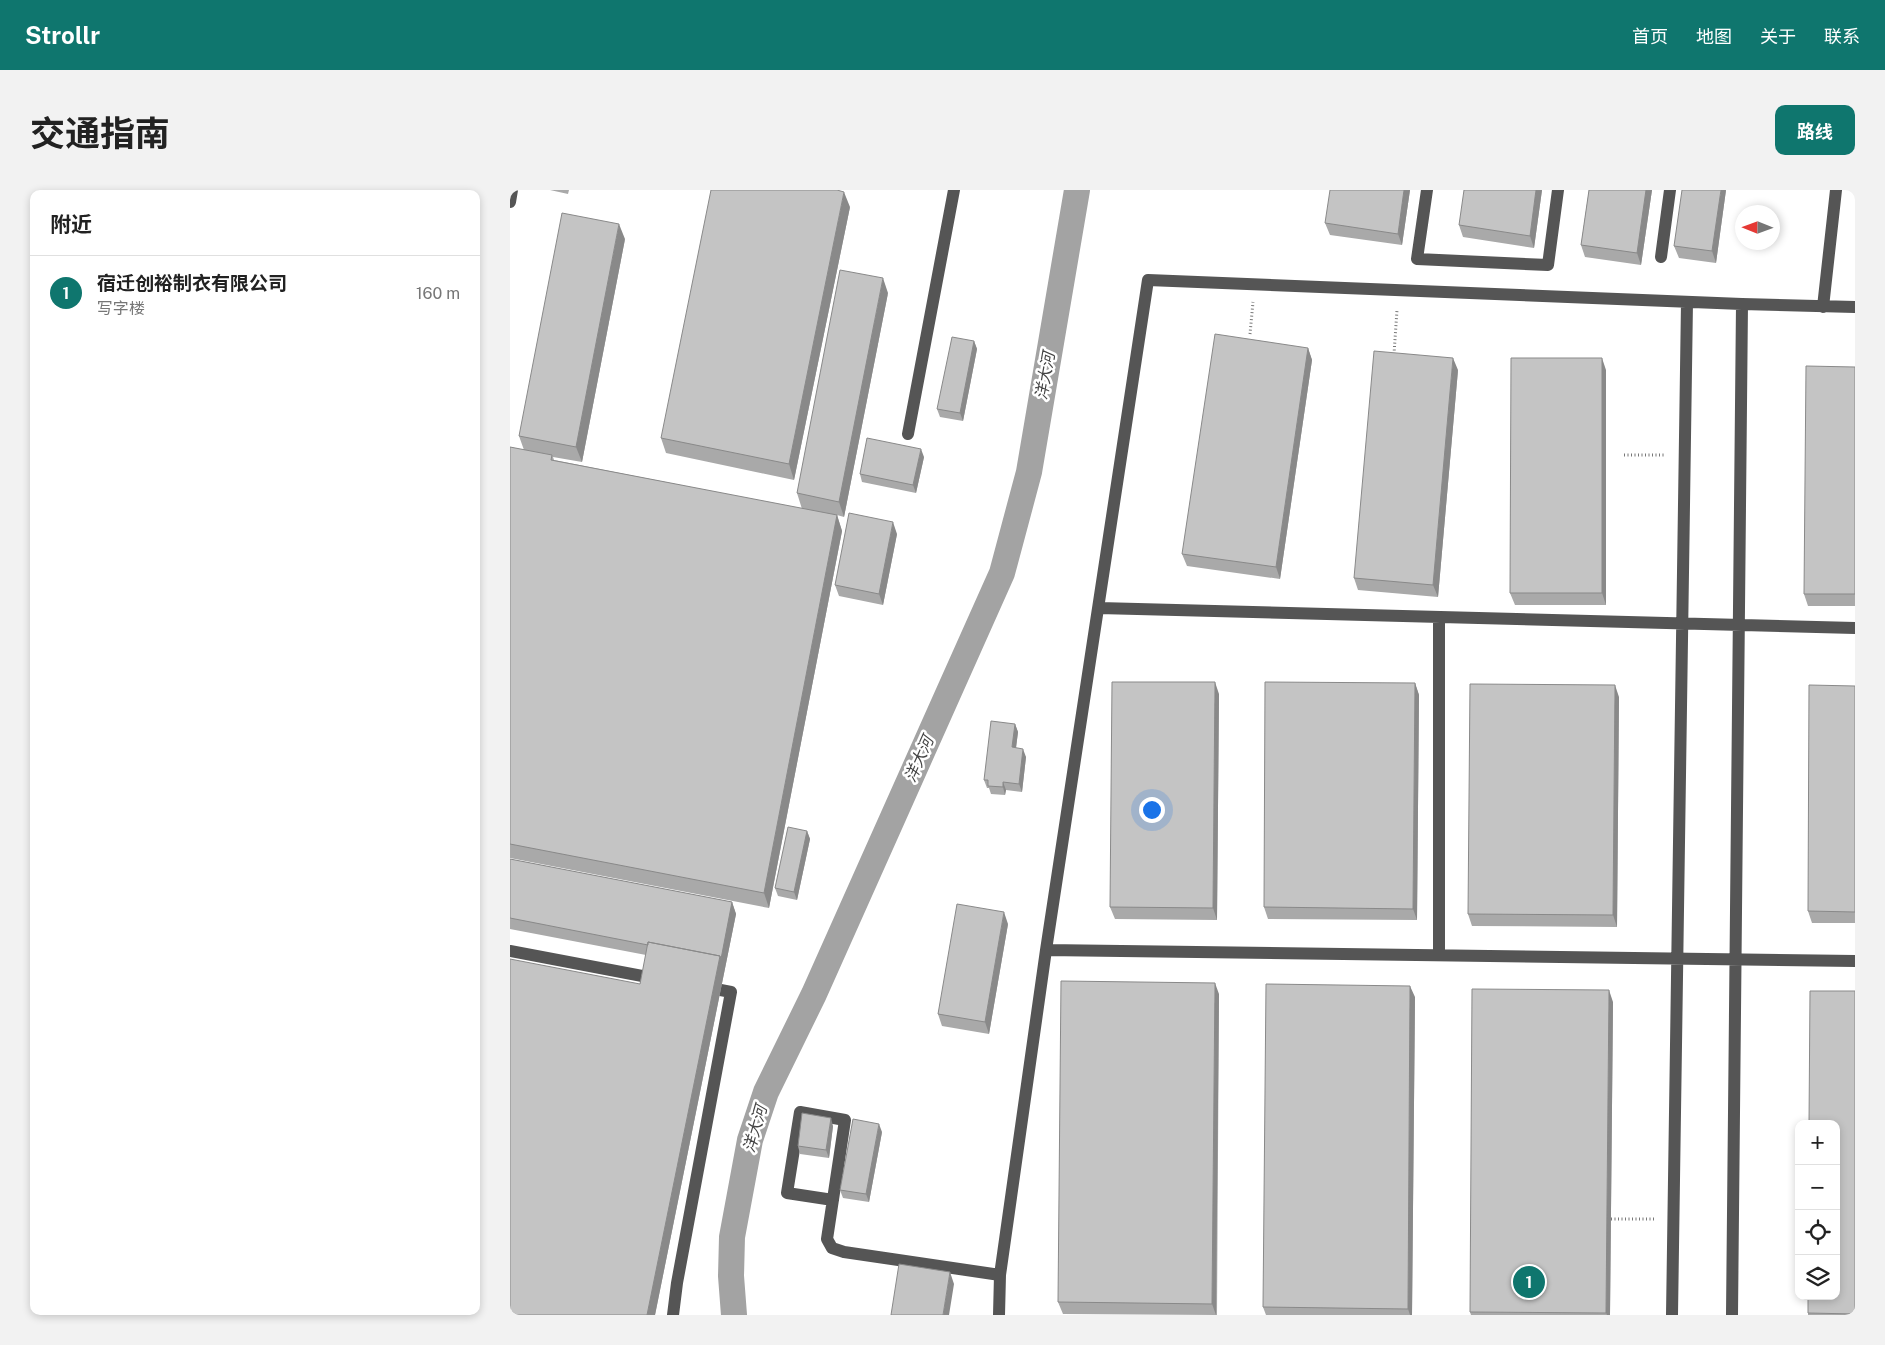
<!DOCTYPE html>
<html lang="zh">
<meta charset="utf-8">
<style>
body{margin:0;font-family:"Public Sans","Noto Sans SC",sans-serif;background:#f2f2f2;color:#222}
.controls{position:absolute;right:15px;bottom:15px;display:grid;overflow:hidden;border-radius:10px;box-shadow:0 2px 8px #0003}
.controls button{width:45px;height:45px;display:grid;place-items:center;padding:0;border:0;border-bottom:1px solid #e0e0e0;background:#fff;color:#222;font:25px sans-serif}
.compass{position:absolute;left:1225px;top:15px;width:45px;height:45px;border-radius:50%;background:#fff;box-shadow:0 2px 8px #0003;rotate:271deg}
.you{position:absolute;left:641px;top:619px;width:18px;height:18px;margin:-12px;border:4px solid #fff;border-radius:50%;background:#1a73e8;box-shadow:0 0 0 8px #1a73e833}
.badge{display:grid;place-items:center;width:32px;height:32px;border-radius:50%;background:#0f766e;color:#fff;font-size:16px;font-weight:700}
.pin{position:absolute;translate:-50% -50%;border:2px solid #fff;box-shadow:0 1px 5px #0006}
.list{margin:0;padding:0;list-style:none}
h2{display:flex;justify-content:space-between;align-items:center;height:65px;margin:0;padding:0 20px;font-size:21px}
h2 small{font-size:16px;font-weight:400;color:#767676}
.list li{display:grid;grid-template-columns:32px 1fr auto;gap:15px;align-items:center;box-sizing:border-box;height:75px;padding:0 20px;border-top:1px solid #e0e0e0}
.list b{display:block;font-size:19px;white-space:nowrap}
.list p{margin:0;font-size:16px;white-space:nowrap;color:#767676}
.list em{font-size:16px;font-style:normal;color:#767676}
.icon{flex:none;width:28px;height:28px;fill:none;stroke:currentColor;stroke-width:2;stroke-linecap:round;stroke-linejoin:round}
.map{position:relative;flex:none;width:1345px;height:1125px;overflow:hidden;border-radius:10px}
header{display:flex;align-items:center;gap:30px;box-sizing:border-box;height:70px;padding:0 25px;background:#0f766e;color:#fff}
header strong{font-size:24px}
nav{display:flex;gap:28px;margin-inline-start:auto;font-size:18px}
.intro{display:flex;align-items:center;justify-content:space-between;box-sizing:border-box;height:120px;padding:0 30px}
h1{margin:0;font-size:35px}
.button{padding:12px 22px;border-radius:10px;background:#0f766e;color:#fff;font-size:18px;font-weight:700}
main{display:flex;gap:30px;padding:0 30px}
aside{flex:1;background:#fff;border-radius:10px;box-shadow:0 2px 8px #0003}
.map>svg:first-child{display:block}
</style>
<header>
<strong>Strollr</strong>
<nav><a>首页</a><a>地图</a><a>关于</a><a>联系</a></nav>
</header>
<div class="intro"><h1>交通指南</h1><a class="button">路线</a></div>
<main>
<aside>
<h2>附近<small></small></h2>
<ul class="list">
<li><span class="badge">1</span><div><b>宿迁创裕制衣有限公司</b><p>写字楼</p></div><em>160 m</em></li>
</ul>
</aside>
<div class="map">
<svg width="1345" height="1125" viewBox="0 0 1345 1125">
<rect width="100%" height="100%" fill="#fff"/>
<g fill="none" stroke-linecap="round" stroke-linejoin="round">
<path stroke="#a3a3a3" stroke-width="26" d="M224 1125 221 1086 222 1047 240 950 256 902 304 804 492 383 519 282 567 0"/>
<path stroke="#777" stroke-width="3" stroke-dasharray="1 2.5" stroke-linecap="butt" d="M740 144 743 112
M884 164 887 120
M1114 265H1156
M1101 1029H1146"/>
<path stroke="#555" stroke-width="12" d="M917 0 907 69 1038 75 1048 0
M0 12 2 0
M1151 67 1160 0
M1313 117 1326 0
M398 244 444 0
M589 418 1345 438
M929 427V765
M536 760 1345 771
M0 761 148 789
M323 1010 277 1003 290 922 335 930 317 1049 322 1058 334 1062 490 1085
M163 1125 167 1093 221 802 195 797
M489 1125 490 1085 536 760 638 90 1232 114 1345 117
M1162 1125 1177 112
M1222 1125 1232 114"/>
</g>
<path fill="#a9a9a9" d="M40 0H59L58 4Z
M900 0 892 55 820 45 815 33Z
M1032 0 1024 58 953 47 949 35Z
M1079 0H1142L1131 75 1075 67 1071 55Z
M1216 0 1206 73 1169 68 1164 56Z
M340 17 284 290 156 263 151 248Z
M115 49 72 272 43 267 44 270 292 319 287 303 378 103 334 327 327 325 332 341 259 718 0 668V257L14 260 9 246Z
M464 151 467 159 453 231 430 227 427 219Z
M798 158 802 170 770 389 677 376 672 364Z
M1345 177V416H1298L1294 404Z
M948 180 928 407 848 400 844 388Z
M1096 180V415H1005L1000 403Z
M414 267 406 303 352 292 350 284Z
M387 344 373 415 329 406 325 395Z
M905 493 909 505 907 730 758 729 754 717Z
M1345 496V733H1302L1298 721Z
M709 504 707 730 605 729 600 717Z
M1109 507 1107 737 962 736 958 724Z
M505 534 508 542 506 558 516 567 512 602 496 600 495 605 481 604 479 598H477L474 590Z
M297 641 300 649 287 710 268 706 265 698Z
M0 669 222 712 226 724 145 1125H0L130 794 136 765 0 739Z
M498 734 479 844 432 836 428 824Z
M1345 801V1125H1298V1123Z
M709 804 707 1125 553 1124 548 1112Z
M905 807 902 1125H756L753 1117Z
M1103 812 1100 1125H961L960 1122Z
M323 936 319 968 290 964 288 956Z
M372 942 359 1012 333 1008 330 1000Z"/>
<path fill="#898989" d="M894 0H900L892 55 888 44Z
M1026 0H1032L1024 58 1020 46Z
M1136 0H1142L1131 75 1127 63Z
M1211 0H1216L1206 73 1202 61Z
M334 2 340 17 284 290 279 274Z
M109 34 115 49 72 272 66 257Z
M373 88 378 103 334 327 329 312Z
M464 151 467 159 453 231 450 223Z
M798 158 802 170 770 389 766 377Z
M943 168 948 180 928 407 923 395Z
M1092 168 1096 180V415L1092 403Z
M411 259 414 267 406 303 403 295Z
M327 325 332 341 259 718 254 703Z
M383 332 387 344 373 415 369 404Z
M705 492 709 504 707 730 703 718Z
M905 493 909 505 907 730 903 719Z
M1105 495 1109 507 1107 737 1103 725Z
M505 534 508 542 505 565 502 557Z
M513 559 516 567 512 602 509 594Z
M493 592 496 600 495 605 493 597Z
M297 641 300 649 287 710 284 702Z
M222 712 226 724 145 1125H137L210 766Z
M494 722 498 734 479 844 475 832Z
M705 793 709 804 706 1125 702 1114Z
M900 796 905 807 902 1125H900L898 1119Z
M1099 800 1103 812 1100 1125H1097L1096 1123Z
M321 928 323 936 319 968 316 960Z
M369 934 372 942 359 1012 356 1004Z
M440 1082 444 1094 439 1125H433Z"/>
<path fill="#c4c4c4" stroke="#898989" d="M201 0H327L334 2 279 274 151 248Z
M820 0H894L888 44 815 33Z
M954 0H1026L1020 46 949 35Z
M1079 0H1136L1127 63 1071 55Z
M1172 0H1211L1202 61 1164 56Z
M52 23 109 34 66 257 9 246Z
M330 80 373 88 329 312 287 303Z
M705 144 798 158 766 377 672 364Z
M442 147 464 151 450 223 427 219Z
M864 161 943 168 923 395 844 388Z
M1001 168H1092V403H1000Z
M1296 176 1345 177V404H1294Z
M357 248 411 259 403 295 350 284Z
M0 257 42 265 41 270 327 325 254 703 0 654Z
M339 323 383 332 369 404 325 395Z
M602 492H705L703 718 600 717Z
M755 492 905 493 903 719 754 717Z
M960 494 1105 495 1103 725 958 724Z
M1299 495 1345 496V722L1298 721Z
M481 531 505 534 502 557 513 559 509 594 493 592V597L478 596V590H474Z
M278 637 297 641 284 702 265 698Z
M0 669 222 712 211 769 210 766 138 752V755L0 728Z
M447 714 494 722 475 832 428 824Z
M138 752 210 766 137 1125H0V769L130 794Z
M551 791 705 793 702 1114 548 1112Z
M756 794 900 796 898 1119 753 1117Z
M962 799 1099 800 1096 1123 960 1122Z
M1300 801H1345V1124L1298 1123V1106H1326V934H1299Z
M292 923 321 928 316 960 288 956Z
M343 929 369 934 356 1004 330 1000Z
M389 1074 440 1082 433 1125H381Z"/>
<g text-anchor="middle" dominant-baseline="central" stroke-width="5" stroke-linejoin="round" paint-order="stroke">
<g font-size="16" font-style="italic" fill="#444" stroke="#fff">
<text transform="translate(535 186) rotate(-80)">洋大河</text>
<text transform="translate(409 569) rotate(-66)">洋大河</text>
<text transform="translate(245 939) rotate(-74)">洋大河</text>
</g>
</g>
</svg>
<div class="controls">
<button>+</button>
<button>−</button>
<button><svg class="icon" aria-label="locate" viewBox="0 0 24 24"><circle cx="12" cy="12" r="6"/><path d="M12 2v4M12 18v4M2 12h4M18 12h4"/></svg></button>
<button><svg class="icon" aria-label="layers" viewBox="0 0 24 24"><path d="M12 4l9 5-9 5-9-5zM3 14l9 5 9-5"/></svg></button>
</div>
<svg class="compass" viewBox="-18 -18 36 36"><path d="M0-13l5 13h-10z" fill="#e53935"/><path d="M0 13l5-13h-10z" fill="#767676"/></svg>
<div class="you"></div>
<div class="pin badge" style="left:1019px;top:1092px">1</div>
</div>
</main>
